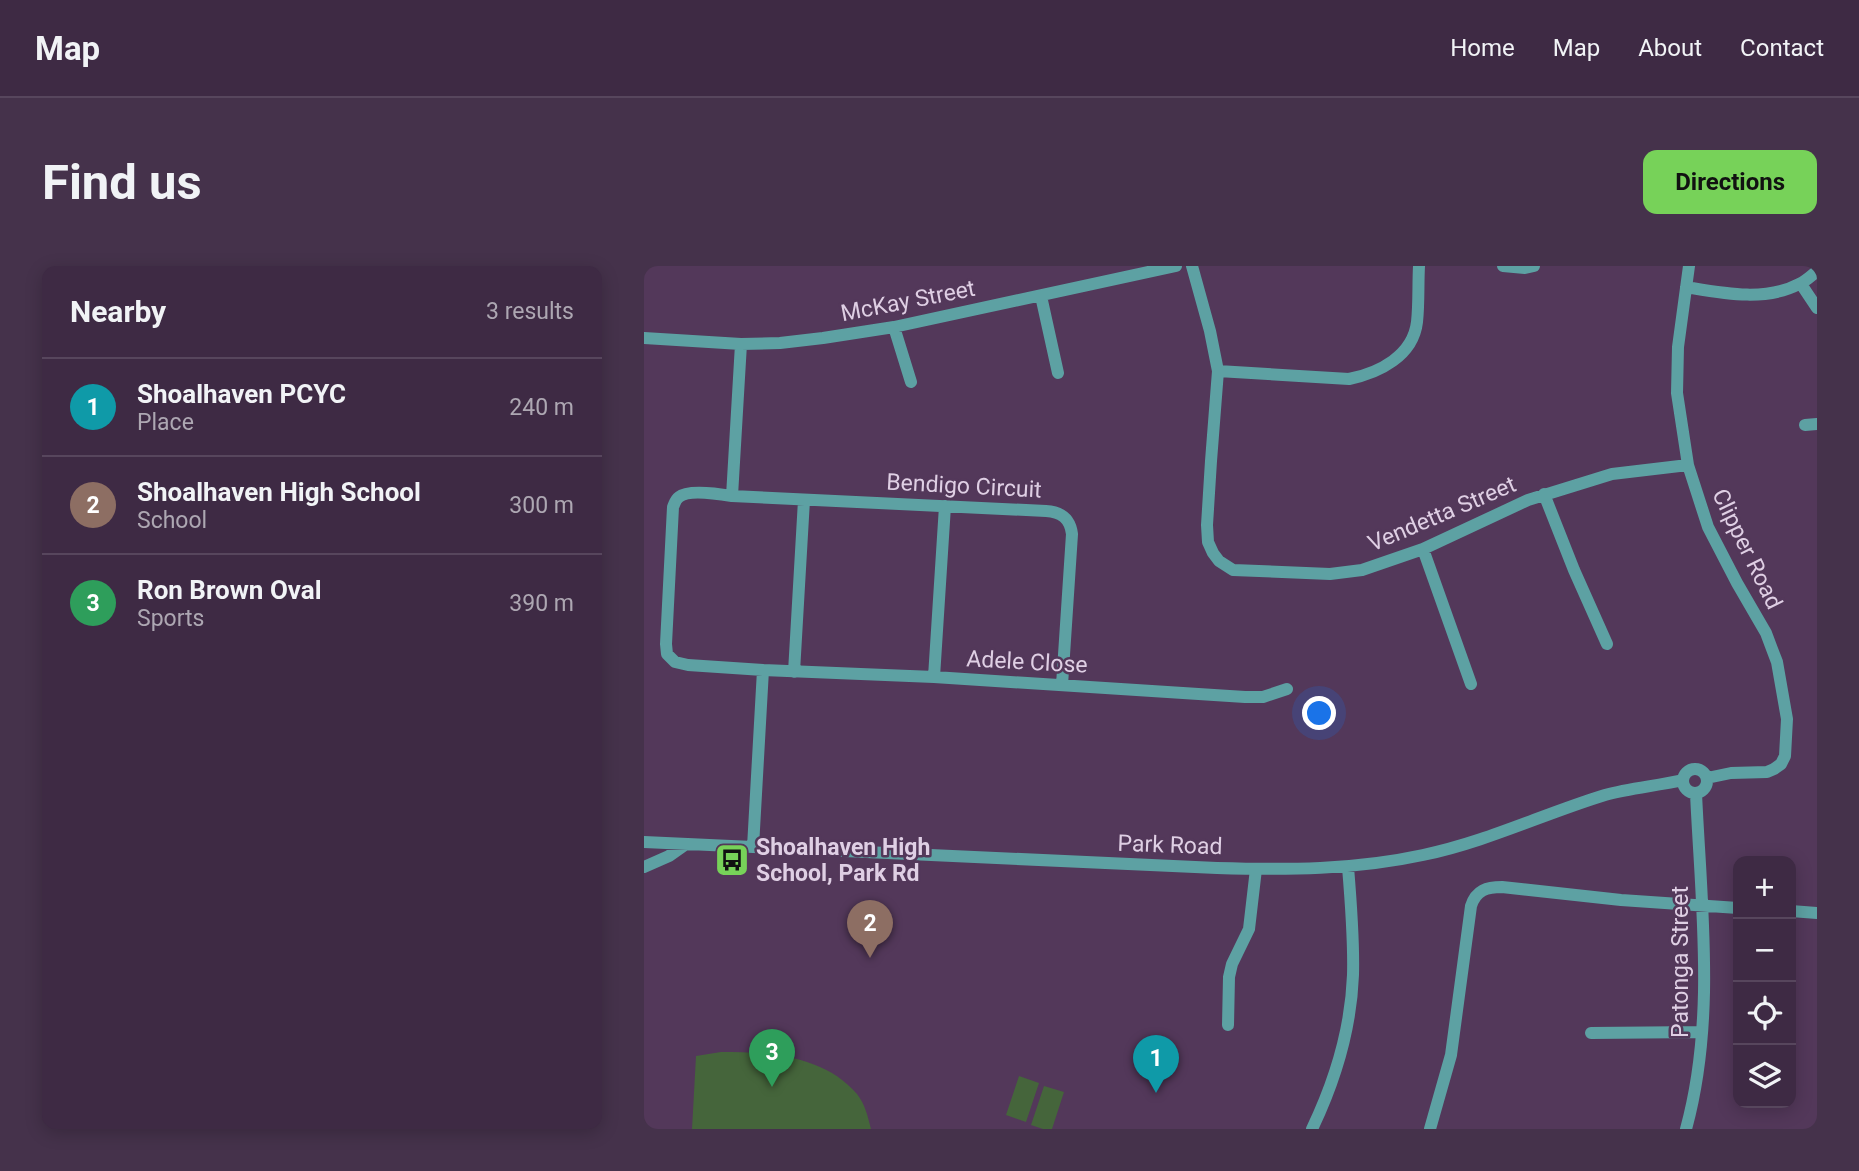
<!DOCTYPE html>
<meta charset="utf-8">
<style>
body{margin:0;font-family:Roboto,sans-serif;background:#45324b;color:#f1f3f6}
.controls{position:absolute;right:21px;bottom:21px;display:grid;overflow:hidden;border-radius:14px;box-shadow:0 4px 18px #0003}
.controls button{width:63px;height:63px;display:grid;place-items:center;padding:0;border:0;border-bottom:2px solid #57465d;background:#3e2a44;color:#f1f3f6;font:35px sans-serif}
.you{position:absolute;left:676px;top:448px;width:24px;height:24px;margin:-18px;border:5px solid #fff;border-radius:50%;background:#1a73e8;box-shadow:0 0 0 10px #1a73e833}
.badge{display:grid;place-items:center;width:46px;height:46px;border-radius:50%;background:#77d259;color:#fff;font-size:23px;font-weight:700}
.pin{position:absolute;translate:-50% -58px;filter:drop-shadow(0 2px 4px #0008)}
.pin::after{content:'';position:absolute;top:37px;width:24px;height:21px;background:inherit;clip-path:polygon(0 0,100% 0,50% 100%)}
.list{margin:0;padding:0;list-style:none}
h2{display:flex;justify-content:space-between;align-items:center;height:91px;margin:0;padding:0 28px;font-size:30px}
h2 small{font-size:23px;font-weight:400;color:#ada7b2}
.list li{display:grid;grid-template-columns:46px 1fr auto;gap:21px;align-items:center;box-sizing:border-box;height:98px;padding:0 28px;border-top:2px solid #57465d}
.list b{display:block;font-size:26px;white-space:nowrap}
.list p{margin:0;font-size:23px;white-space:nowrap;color:#ada7b2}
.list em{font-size:23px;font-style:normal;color:#ada7b2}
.icon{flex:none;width:38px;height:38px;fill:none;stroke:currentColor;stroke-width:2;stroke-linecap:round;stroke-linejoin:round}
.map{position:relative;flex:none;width:1173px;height:863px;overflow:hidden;border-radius:14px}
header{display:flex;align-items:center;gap:42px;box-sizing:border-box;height:98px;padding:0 35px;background:#3e2a44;border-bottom:2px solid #57465d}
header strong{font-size:33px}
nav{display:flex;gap:38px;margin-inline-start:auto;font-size:24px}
.intro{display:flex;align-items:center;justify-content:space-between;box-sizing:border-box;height:168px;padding:0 42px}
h1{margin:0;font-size:49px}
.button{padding:18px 32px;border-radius:14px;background:#77d259;color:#111;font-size:24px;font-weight:700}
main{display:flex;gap:42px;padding:0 42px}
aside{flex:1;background:#3e2a44;border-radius:14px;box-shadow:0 4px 18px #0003}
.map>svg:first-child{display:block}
</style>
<header>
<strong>Map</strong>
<nav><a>Home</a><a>Map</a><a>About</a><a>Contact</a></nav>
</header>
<div class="intro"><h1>Find us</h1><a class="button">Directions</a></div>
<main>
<aside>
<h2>Nearby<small>3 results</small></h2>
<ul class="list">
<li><span class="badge" style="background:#0f9aa8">1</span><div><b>Shoalhaven PCYC</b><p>Place</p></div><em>240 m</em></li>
<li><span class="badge" style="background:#8d6e63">2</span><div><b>Shoalhaven High School</b><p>School</p></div><em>300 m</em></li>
<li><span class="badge" style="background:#2e9e5b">3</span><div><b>Ron Brown Oval</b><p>Sports</p></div><em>390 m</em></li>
</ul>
</aside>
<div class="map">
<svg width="1173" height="863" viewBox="0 0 1173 863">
<rect width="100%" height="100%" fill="#53385a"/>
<path fill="#45653b" d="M77 786C124 786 180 789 213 828 221 838 224 851 227 863H48L52 790Z
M375 810 395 817 382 856 362 849Z
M400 820 420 826 408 863H399L387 859Z"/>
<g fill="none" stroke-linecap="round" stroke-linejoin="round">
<path stroke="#5da1a3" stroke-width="12" d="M548 0 566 65 574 105 567 195 563 259 564 276 569 287 575 295 589 304 686 308 718 304 779 283 884 234 968 208 1044 199
M859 0 881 2 890 0
M1045 0 1034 81 1033 127 1044 199 1064 261 1093 317 1122 367 1128 383 1133 396 1143 453 1141 490 1137 498 1130 503 1123 506 1087 507 1063 512
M1157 18 1173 42
M1042 21C1078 27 1121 36 1155 18 1162 15 1167 10 1173 5
M397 30 414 107
M250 61 267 116
M0 72 97 78 136 77 179 72 250 61 532 0
M97 78 88 230C76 228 44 223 35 231 31 234 31 237 29 241L22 378 23 388 31 396 44 399 119 404 109 581
M574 105 705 113C735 107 769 90 773 56 775 38 774 18 775 0
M1161 159 1173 158
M900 228 930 304 963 378
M88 230 402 245C417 246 426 252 428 268L418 419
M779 283 827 418
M119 404 290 411 601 431H619L643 423
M150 406 160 234
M290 411 301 240
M1039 515a12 12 0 1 1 24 0a12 12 0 1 1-24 0Z
M0 576 573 602C643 604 710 604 779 589 842 576 899 548 961 529 986 522 1013 520 1039 514
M0 601 25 590 42 578
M1147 645 1173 647
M584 759 585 711 588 698 605 663 612 603
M947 767 1058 766
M668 863C691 815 707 762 709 709 710 673 707 637 704 601
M786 863 807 789 827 640C832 624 843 621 858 621L977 634 1094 642
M1042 863C1072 754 1057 638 1052 527"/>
</g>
<defs>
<g id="bus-square" transform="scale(1.75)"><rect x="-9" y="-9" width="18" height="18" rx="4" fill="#77d259" stroke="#53385a"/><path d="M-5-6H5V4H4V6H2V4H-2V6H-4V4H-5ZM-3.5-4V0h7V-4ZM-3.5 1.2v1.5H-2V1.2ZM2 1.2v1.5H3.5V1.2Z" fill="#111"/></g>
</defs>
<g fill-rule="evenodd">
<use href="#bus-square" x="88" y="594"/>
</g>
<g text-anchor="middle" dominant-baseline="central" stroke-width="5" stroke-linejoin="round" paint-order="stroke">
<g font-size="23" fill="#dfcfe4" stroke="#53385a">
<text transform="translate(264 35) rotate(-11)">McKay Street</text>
<text transform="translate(320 220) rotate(3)">Bendigo Circuit</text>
<text transform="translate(798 248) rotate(-23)">Vendetta Street</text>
<text transform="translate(1103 283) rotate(64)">Clipper Road</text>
<text transform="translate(383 396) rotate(3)">Adele Close</text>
<text transform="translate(526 579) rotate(2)">Park Road</text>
<text transform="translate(1036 696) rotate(-90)">Patonga Street</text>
</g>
<g font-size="23" font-weight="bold" fill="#dfcfe4" stroke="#53385a" text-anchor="start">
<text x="112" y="581">Shoalhaven High<tspan x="112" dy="26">School, Park Rd</tspan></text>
</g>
</g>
</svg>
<div class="controls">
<button>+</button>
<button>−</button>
<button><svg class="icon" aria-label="locate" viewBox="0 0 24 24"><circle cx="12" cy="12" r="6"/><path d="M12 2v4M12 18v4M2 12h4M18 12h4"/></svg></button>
<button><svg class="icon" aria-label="layers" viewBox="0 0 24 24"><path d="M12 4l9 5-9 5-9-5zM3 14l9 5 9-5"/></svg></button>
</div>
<div class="you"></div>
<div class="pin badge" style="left:512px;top:827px;background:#0f9aa8">1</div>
<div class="pin badge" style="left:226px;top:692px;background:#8d6e63">2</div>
<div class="pin badge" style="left:128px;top:821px;background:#2e9e5b">3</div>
</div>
</main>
